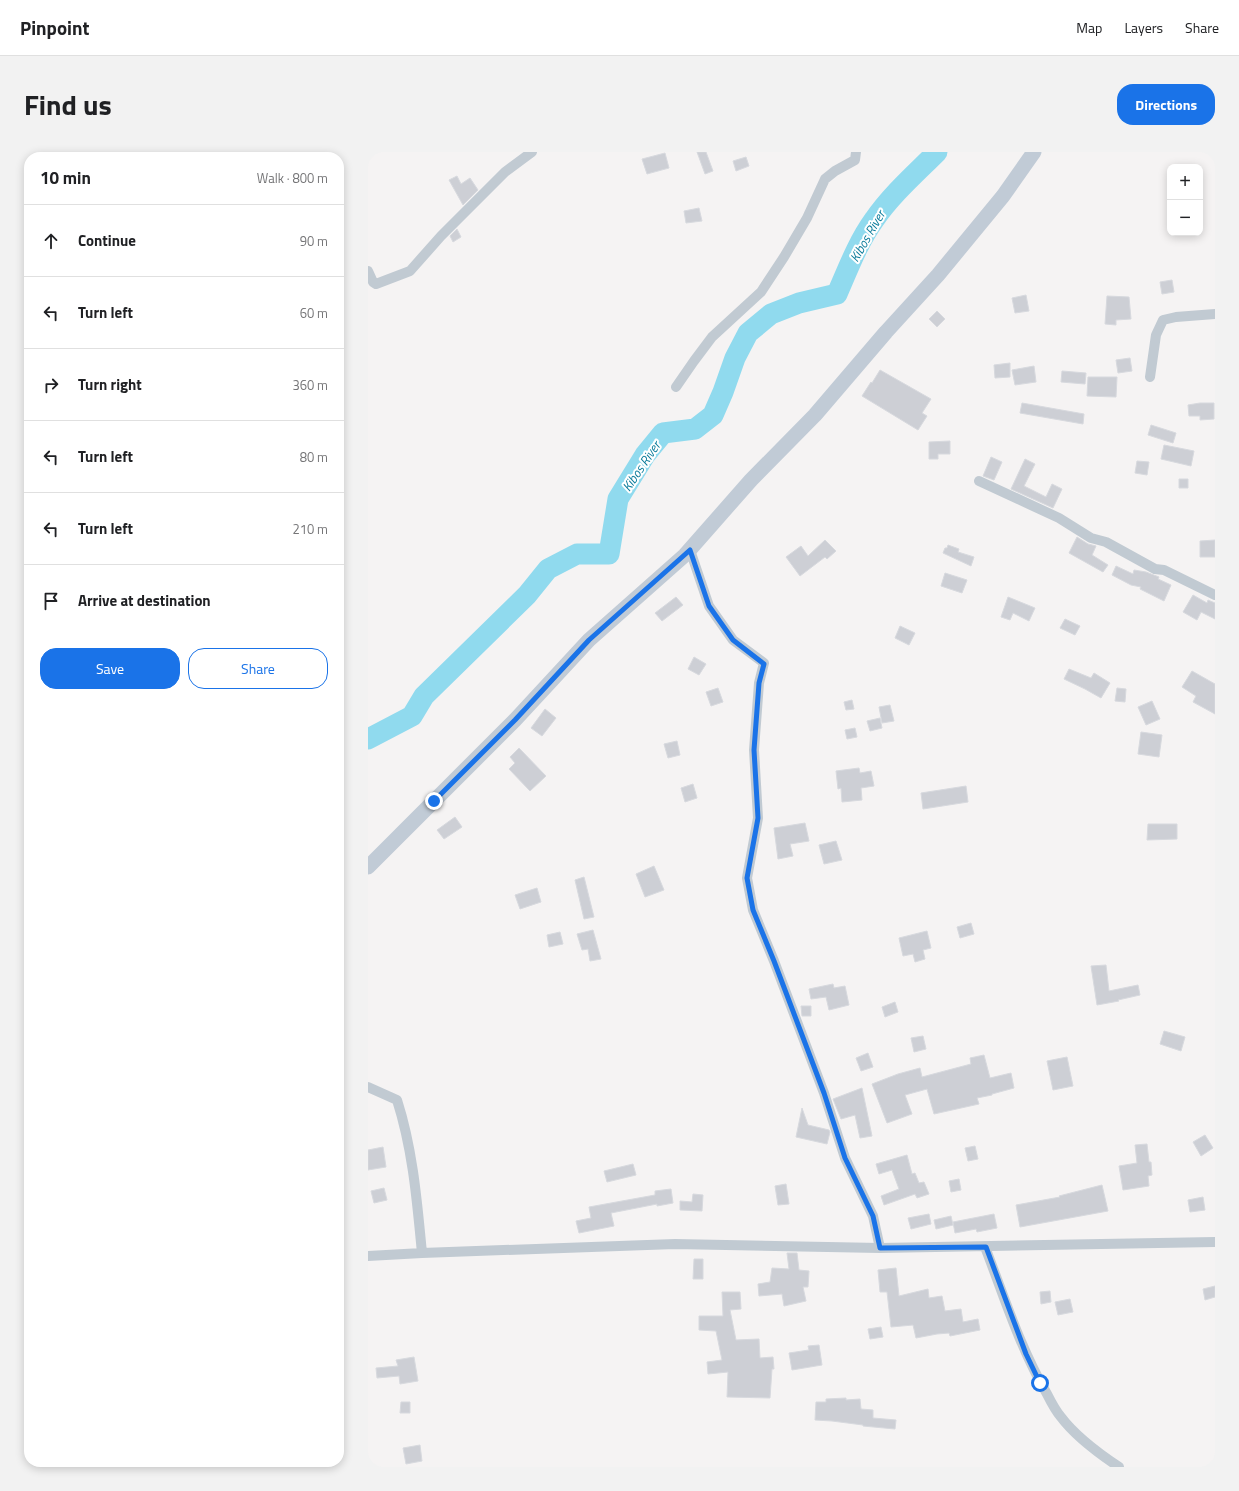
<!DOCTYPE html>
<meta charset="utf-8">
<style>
body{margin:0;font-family:"Titillium Web",sans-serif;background:#f2f2f2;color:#202124}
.controls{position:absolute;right:12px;top:12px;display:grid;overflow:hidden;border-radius:8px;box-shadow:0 2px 10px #0003}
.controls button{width:36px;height:36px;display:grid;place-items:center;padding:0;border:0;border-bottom:1px solid #e0e0e0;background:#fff;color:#202124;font:20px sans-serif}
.stop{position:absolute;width:12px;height:12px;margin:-9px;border:3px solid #1a73e8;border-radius:50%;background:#fff}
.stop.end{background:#1a73e8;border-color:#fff;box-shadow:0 1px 4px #0008}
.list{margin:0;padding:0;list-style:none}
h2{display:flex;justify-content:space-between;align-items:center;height:52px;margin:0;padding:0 16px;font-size:17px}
h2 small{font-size:13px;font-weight:400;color:#757577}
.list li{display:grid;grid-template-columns:26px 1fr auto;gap:12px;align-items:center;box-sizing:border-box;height:72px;padding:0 16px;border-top:1px solid #e0e0e0}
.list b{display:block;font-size:15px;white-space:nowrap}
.list em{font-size:13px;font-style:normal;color:#757577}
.actions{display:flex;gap:8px;padding:12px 16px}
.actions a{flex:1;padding:9px 0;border:1px solid #1a73e8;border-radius:16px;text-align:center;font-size:14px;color:#1a73e8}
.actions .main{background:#1a73e8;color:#fff}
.icon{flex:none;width:22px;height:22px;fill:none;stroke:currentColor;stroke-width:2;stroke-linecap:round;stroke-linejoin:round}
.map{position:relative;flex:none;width:847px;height:1315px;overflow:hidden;border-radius:16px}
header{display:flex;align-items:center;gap:24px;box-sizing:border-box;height:56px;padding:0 20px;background:#fff;border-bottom:1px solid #e0e0e0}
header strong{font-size:19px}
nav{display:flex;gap:22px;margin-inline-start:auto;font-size:14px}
.intro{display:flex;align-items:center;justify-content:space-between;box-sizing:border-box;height:96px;padding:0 24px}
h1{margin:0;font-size:28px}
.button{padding:10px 18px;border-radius:16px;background:#1a73e8;color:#fff;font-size:14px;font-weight:700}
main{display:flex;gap:24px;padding:0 24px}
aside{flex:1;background:#fff;border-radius:16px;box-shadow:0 2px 10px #0003}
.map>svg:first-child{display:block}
</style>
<header>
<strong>Pinpoint</strong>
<nav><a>Map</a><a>Layers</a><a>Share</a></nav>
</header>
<div class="intro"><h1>Find us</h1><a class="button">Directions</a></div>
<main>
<aside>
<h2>10 min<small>Walk · 800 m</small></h2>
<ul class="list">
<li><svg class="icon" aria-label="ahead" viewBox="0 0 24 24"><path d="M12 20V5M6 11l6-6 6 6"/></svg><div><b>Continue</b></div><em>90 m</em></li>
<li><svg class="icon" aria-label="left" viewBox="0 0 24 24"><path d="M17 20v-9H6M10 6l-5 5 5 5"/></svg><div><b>Turn left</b></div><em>60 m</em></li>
<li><svg class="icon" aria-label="right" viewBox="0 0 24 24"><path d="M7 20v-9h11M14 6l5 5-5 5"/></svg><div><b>Turn right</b></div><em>360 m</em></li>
<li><svg class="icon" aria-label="left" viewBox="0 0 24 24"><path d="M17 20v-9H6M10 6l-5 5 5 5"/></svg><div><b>Turn left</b></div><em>80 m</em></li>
<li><svg class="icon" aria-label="left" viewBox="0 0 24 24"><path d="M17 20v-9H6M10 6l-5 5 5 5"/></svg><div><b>Turn left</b></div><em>210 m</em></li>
<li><svg class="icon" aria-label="arrive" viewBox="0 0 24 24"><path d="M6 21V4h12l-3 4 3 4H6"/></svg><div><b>Arrive at destination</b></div></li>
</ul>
<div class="actions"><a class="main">Save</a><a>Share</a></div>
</aside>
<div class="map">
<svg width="847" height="1315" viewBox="0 0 847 1315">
<rect width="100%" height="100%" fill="#f5f3f3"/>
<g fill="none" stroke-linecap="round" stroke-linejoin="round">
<path stroke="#90daee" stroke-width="21" d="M0 587 44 564 56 544 159 443 180 417 209 402H241L250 347 277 303 295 281 327 277 345 263 355 240 367 206 380 181 403 162 431 151 469 142C480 117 490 90 506 68 524 42 547 22 569 0"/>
</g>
<path fill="#cdcfd5" stroke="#d7d9de" d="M329 0H338L345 19 337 22Z
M297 1 301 16 279 22 274 7Z
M378 5 381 14 368 19 365 9Z
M89 24 93 32 102 26 110 38 95 53 81 28Z
M331 56 334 69 318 71 316 59Z
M89 77 93 85 85 90 82 84Z
M804 128 806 140 794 142 792 130Z
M658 143 661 159 647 161 644 146Z
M739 144 761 145 763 167 748 168V173L737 172Z
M569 159 577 167 569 175 561 167Z
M762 206 764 219 750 221 748 208Z
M642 211V225L627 226 626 213Z
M666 214 668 230 647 233 644 218Z
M512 218 563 247 554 261 559 264 550 278 494 244 503 230 504 231Z
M694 219 718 221 717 232 693 230Z
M720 225H749L748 245 719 244Z
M654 251 716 262 715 272 652 261Z
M832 251H846V267L832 268V264H821L820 253Z
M783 273 808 281 805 291 780 283Z
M582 289V302H570V307H561V290Z
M796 293 826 299 823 314 793 307Z
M623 305 634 310 626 328 615 324Z
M657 307 667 312 656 334 678 345 684 332 694 337 685 356 643 337Z
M769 309 781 310 779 323 767 321Z
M811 327H820V336H811Z
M709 385 720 392 728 394 724 403 740 413 735 420 701 401Z
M457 388 468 399 459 407 457 405 432 424 418 405 433 394 440 404Z
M847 388V405H832V389Z
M580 393 591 397 590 400 606 405 603 414 575 401 577 396H579Z
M748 414 765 422 766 418 778 420 791 425 790 427 803 433 796 449 772 437 773 435 763 433 744 423Z
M577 421 599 428 594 441 573 434Z
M825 443 839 451 840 448 847 451V467L833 460 829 468 815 460Z
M308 445 315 453 294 469 287 461Z
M640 445 667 456 661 469 645 461 642 468 633 465Z
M697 467 712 474 707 483 692 476Z
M532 474 547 481 541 493 527 486Z
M326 505 338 512 331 523 320 517Z
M701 517 723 526 726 521 742 531 733 546 717 537 696 527Z
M824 519 847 532V562L825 550 828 544 814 535Z
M350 536 355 550 343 554 338 540Z
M749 536 758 537 757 550 747 549Z
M484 548 486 557 478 558 476 550Z
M784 549 792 567 778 573 770 555Z
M522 553 526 569 514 571 511 555Z
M177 557 188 566 174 584 163 576Z
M512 566 514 576 502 579 499 569Z
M487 576 489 585 479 587 477 578Z
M773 580 794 583 791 605 770 602Z
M309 589 312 603 300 606 296 592Z
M151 596 178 624 162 639 141 617 147 611 142 605Z
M491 616 492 621 503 619 506 634 493 636 494 648 474 650 473 636 470 637 468 619Z
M325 632 329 646 317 650 313 636Z
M598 634 600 650 555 657 553 641Z
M87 665 94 675 76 687 69 678Z
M437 671 441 689 422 692 425 704 410 707 406 676Z
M780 672H809V687L779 688Z
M468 689 474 708 456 712 451 693Z
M286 714 296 738 277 745 268 722Z
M216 725 226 765 216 767 207 728Z
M169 736 173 750 152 757 147 743Z
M603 771 606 782 592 786 589 775Z
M225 778 233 807 222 809 220 797 214 798 209 782Z
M559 779 563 796 555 798 557 807 547 810 545 802 535 804 531 786Z
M192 780 195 792 181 795 179 783Z
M738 813 741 839 770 833 772 843 750 848 751 849 729 853 723 814Z
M465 832 466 836 477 834 481 853 461 858 458 845 443 847 441 837Z
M527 850 530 860 517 865 514 855Z
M433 854H443V864H434Z
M796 879 817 885 813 899 792 892Z
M555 884 558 897 546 900 543 886Z
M500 901 505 915 493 919 488 906Z
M616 903 622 926 643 921 646 936 624 942V943L609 946 611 952 566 962 559 937 537 943 544 962 519 971 504 932 530 922 552 916 554 925 603 912 602 906Z
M699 905 705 934 685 938 679 909Z
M494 936 504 984 492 986 487 963 473 967 465 947Z
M434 956 440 973 461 978 462 980 459 992 428 985Z
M837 983 845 996 833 1004 825 990Z
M779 992 781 1010H783L784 1023 780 1024 781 1034 755 1038 751 1014 769 1011 767 993Z
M607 994 610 1007 600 1009 597 996Z
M15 995 18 1015 0 1018V998Z
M539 1003 544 1022 547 1021 551 1031 556 1030 561 1042 549 1046 547 1042 516 1053 513 1044 531 1037 524 1018 511 1022 508 1012Z
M265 1012 268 1023 239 1030 236 1019Z
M591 1027 593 1038 583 1040 581 1029Z
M418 1032 421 1052 410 1053 407 1034Z
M734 1033 740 1059 652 1075 648 1053 692 1045 691 1044Z
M16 1036 19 1048 6 1051 3 1039Z
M303 1037 305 1051 289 1054V1052L243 1061 246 1074 211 1081 208 1069 223 1066 221 1055 287 1043V1039Z
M325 1042 335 1043 334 1059 312 1058V1049L324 1050Z
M835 1045 837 1058 822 1060 820 1048Z
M561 1062 563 1072 543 1077 540 1066Z
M626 1062 629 1076 609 1080 608 1077 587 1081 585 1070Z
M583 1064 585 1073 568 1077 566 1068Z
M419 1101H429L431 1118 441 1119 440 1135H435L438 1149 416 1154 414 1142 391 1144 390 1132 402 1130 404 1116 421 1117Z
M326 1107H335V1127H325Z
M528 1116 531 1144 560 1137 561 1146 574 1144 577 1159 593 1157 595 1170 610 1167 612 1178 582 1184 581 1181 569 1182 548 1186 545 1173 523 1175 519 1140H512L510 1118Z
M847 1134V1145L837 1148 835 1137Z
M682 1139 683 1150 673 1152 672 1140Z
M354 1140H372L373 1157 362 1158 368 1188 391 1187 392 1206 405 1205 406 1217H404L402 1246 359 1245 360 1220 340 1222 339 1210 354 1208 348 1179 331 1178V1164H355Z
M702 1147 705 1160 690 1163 687 1150Z
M513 1175 515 1185 502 1187 500 1177Z
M451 1193 454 1213 424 1218 421 1201 441 1198 440 1194Z
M46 1205 50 1229 32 1232 31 1224 9 1226 8 1216 30 1214 28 1208Z
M478 1246V1248L492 1247 493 1257 505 1258V1266L528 1268 527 1277 495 1274V1273L464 1269 447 1268 448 1250H458V1247Z
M33 1250H42V1261H32Z
M52 1293 54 1309 38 1312 35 1296Z"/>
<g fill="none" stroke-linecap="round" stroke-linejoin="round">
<path stroke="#c1cad2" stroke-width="10" d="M0 119 5 130 8 132 42 119 73 84 137 20 164 0
M782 225 788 183 795 168 808 165 847 162
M308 235 326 209 344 185 393 140 416 105 439 66 457 27 467 19 487 8 488 0
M611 329 691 366 723 386 738 390 787 417 796 418 847 443
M322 398 341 454 365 488 396 511 391 531 386 598 390 666 379 726 385 758 406 809 456 941 477 1006 505 1064 512 1096
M0 935 29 948C45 998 49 1049 54 1101
M617 1095C636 1144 652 1196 679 1242 683 1250 687 1258 693 1265 708 1285 730 1301 751 1315
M0 1104 54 1101 307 1092 512 1096 847 1090"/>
<path stroke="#c1cbd6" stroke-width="15" d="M0 715 147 568 221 488 317 403 383 328 447 263 518 180 570 123 635 44 666 0"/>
</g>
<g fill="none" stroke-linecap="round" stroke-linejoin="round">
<path stroke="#1a73e8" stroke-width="5" d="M66 649 147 568 221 488 322 398 341 454 365 488 396 512 391 531 386 598 390 666 379 726 385 758 406 809 456 941 477 1006 505 1064 512 1096 618 1095 658 1202 672 1231"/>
</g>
<g text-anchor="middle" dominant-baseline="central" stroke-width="4" stroke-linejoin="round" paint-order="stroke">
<g font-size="13" font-style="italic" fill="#0c7c9b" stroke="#fff">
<text transform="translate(499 84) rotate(-60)">Kibos River</text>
<text transform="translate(273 314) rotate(-56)">Kibos River</text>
</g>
</g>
</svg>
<div class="controls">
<button>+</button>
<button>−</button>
</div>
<div class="stop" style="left:672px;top:1231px"></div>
<div class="stop end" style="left:66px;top:649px"></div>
</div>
</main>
